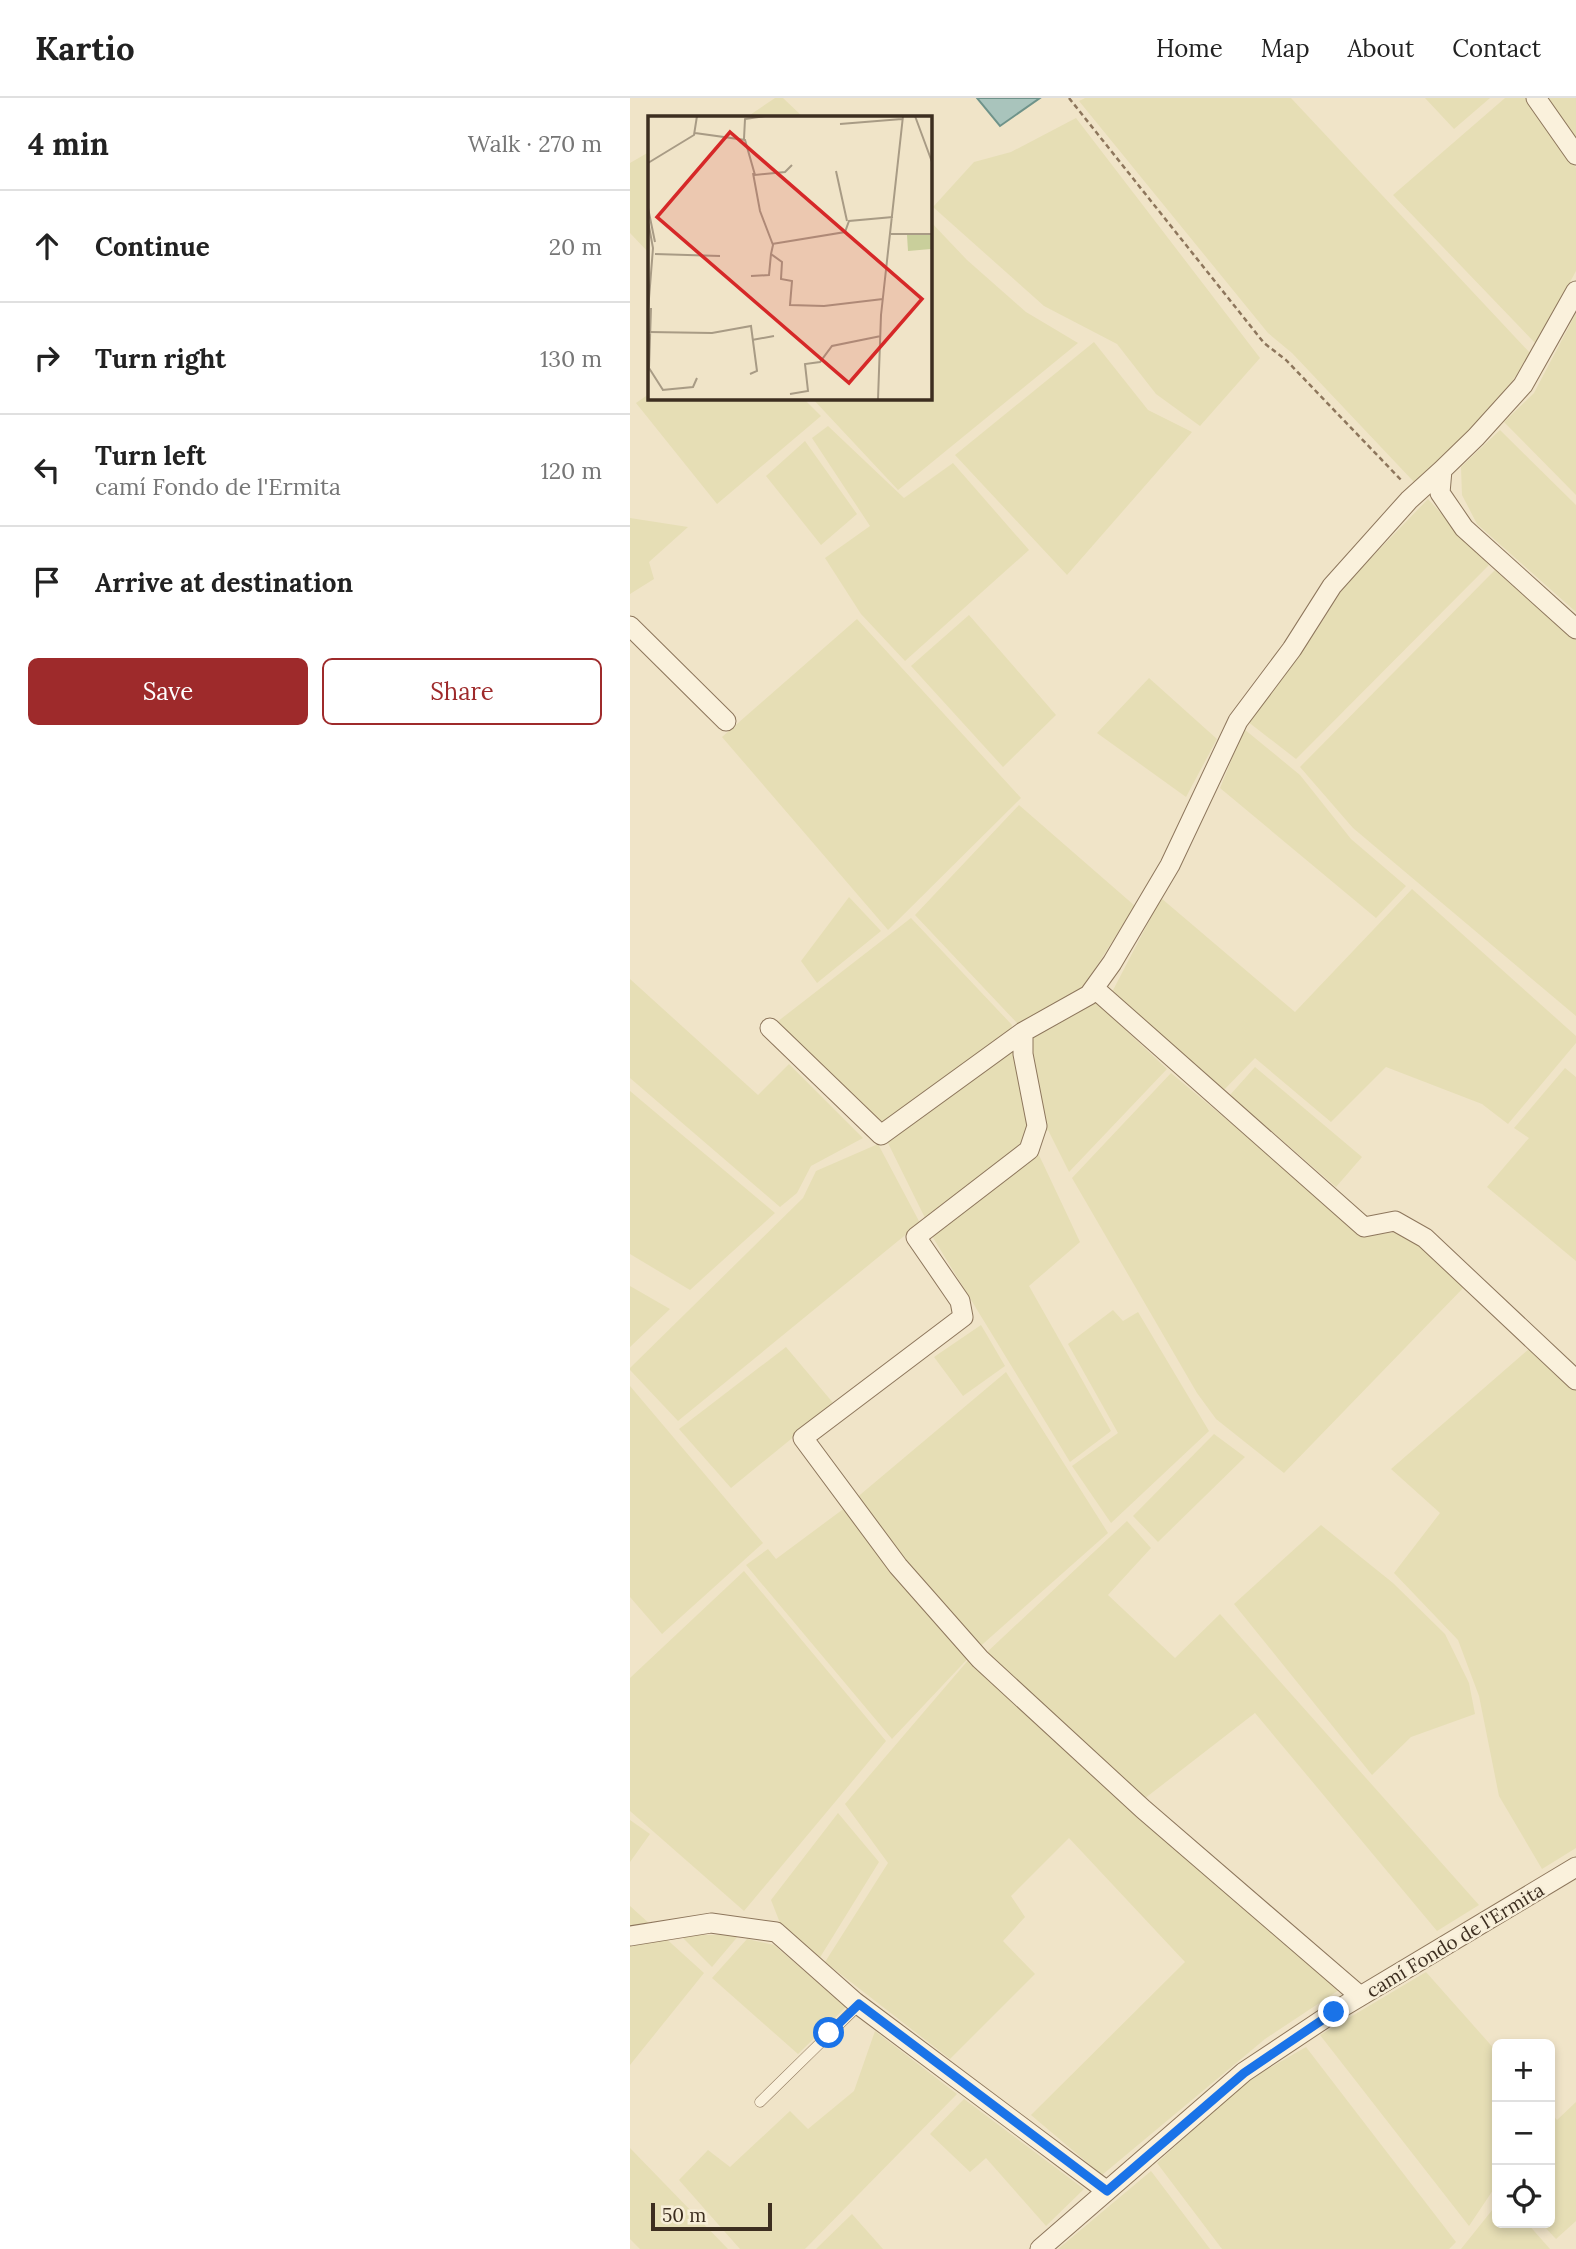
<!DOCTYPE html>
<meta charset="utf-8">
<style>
body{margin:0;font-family:Lora,serif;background:#f2f2f2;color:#222}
.controls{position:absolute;right:21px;bottom:21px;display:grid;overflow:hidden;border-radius:10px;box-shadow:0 4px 10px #0003}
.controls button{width:63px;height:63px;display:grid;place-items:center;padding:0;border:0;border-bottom:2px solid #e0e0e0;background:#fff;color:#222;font:35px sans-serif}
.scale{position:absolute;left:21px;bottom:18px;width:121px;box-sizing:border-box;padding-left:7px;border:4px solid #3d2e20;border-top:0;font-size:19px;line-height:24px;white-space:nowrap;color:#3d2e20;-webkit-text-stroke:5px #f7eed8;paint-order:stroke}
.stop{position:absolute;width:21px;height:21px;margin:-16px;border:5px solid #1a73e8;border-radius:50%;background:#fff}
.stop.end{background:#1a73e8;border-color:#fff;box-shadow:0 2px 7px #0008}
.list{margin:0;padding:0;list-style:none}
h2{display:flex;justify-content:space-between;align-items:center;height:91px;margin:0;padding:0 28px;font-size:30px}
h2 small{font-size:23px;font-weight:400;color:#767676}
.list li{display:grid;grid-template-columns:46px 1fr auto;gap:21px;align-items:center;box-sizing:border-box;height:112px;padding:0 28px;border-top:2px solid #e0e0e0}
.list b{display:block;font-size:26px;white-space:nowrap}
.list p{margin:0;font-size:23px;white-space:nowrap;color:#767676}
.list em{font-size:23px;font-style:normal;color:#767676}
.actions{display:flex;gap:14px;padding:21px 28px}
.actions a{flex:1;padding:16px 0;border:2px solid #9e2a2b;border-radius:10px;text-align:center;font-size:24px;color:#9e2a2b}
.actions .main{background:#9e2a2b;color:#fff}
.icon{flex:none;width:38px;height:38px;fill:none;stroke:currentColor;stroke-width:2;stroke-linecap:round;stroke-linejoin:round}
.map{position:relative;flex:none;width:946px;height:2151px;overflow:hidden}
header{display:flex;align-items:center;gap:42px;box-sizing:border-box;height:98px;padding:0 35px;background:#fff;border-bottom:2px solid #e0e0e0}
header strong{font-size:33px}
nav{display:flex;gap:38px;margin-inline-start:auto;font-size:24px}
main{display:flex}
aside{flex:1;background:#fff}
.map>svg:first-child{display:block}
</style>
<header>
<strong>Kartio</strong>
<nav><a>Home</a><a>Map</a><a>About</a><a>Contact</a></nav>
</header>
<main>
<aside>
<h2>4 min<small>Walk · 270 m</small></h2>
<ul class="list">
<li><svg class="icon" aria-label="ahead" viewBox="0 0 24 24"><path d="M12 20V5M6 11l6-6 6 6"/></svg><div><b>Continue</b></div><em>20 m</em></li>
<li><svg class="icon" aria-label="right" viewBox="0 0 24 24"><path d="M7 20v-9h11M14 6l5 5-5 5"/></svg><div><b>Turn right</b></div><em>130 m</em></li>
<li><svg class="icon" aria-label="left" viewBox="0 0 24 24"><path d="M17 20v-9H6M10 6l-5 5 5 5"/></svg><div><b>Turn left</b><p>camí Fondo de l'Ermita</p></div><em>120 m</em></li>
<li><svg class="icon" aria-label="arrive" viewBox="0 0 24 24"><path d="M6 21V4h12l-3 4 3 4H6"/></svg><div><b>Arrive at destination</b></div></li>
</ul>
<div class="actions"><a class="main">Save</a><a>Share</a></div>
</aside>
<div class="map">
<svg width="946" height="2151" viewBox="0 0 946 2151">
<rect width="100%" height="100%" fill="#f0e4c8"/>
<path fill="#e6deb5" d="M145 0H153L173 19H117Z
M455 0H661L901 256 857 320 784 384 662 255 638 235 449 3Z
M795 0H860L824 31Z
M875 0H897L946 70V173L906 246 763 97Z
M914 0H946V43Z
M446 20 630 260 570 328 526 296 487 246 414 208 303 109 344 64 381 54Z
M19 54V155L0 135V65Z
M299 122 337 162 396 214 448 245 268 392 181 299H299Z
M946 215V397L874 324 904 295Z
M464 244 518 312 562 334 437 477 325 357Z
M19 296V299H172L191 318 87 406 6 305Z
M198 328 274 400 323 365 399 452 275 563 231 516 195 460 240 428 182 340Z
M870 332 946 407V514L847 426 832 397 831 369Z
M175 343 227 416 191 447 136 378Z
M798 401 859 467 666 661 617 623 686 533 715 487Z
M0 420 58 429 19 464 24 481 0 496Z
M865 472 946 542V918L723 730 670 669Z
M339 517 426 617 373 669 281 568Z
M227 521 391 700 258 832 92 639Z
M519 580 587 641 556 699 467 635Z
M614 631 670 677 721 741 776 788 746 820 590 690Z
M389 707 505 808 452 891 537 971 439 1074 418 1032 295 1120 257 1043 384 942 387 925 285 817Z
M782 791 946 938V945L878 1026 852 1006 756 969 701 1024 625 960 591 995 481 896 531 800 665 914Z
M219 799 251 833 187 885 171 863Z
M281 820 382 927 380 934 252 1029 147 924Z
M0 881 128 997 159 966 233 1040 181 1068 167 1095 150 1109 0 980Z
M625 969 732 1059 706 1089 600 997Z
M935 970 946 979V1163L857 1089 899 1040 884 1030Z
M541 975 736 1138 774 1133 837 1186 654 1375 586 1321 567 1295 442 1080Z
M0 993 145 1115 60 1192 0 1156Z
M248 1046 290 1125 48 1323 0 1272V1270L173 1100 186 1073Z
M408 1055 450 1144 399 1188 481 1333 440 1364 302 1138Z
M0 1188 40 1211 0 1249Z
M483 1212 493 1223 508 1214 579 1333 481 1425 442 1368 488 1335 438 1246Z
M351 1227 375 1268 333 1298 304 1259Z
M156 1249 204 1306 101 1390 49 1331Z
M899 1251 946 1290V1750L912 1771 869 1698 849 1598 828 1542 764 1475 810 1415 761 1371Z
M376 1274 478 1435 345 1553 262 1641 116 1467 138 1451 146 1461 212 1412Z
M0 1288 133 1445 32 1536 0 1499Z
M584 1336 615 1359 528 1444 503 1418Z
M497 1423 521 1450 478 1497 545 1560 590 1516 849 1807 807 1833 625 1615 514 1701 355 1556Z
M691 1427 763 1485 815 1536 839 1585 845 1616 781 1639 742 1677 604 1506Z
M114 1473 256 1643 114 1813 0 1713V1580Z
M340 1560 715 1888 635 1941 472 2077 401 2017 555 1864 439 1740 381 1798 395 1819 373 1843 405 1876 320 1961 195 1864 258 1765 215 1706Z
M208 1715 249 1764 189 1861 152 1830 141 1802Z
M0 1722 20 1736 0 1764Z
M0 1808 74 1875 0 1967Z
M50 1837H109L82 1869Z
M117 1841 144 1847 216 1909 168 1956 82 1880Z
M796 1874 867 1954V2086L839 2128 690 1937Z
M245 1933 327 1996 175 2151H110L49 2082 78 2052 100 2069 160 2013 178 2031 224 1993Z
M676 1949 826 2144 819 2151H592L527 2065 615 1984Z
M334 2001 454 2091 416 2128 356 2060 340 2074 300 2036Z
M946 2004V2123L926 2141 911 2125H920V2029L924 2024 920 2025V2014L927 2022Z
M0 2050 98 2151H10L0 2141Z
M521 2073 580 2151H428Z
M867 2106V2125H897L920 2151H831Z
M222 2116 253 2151H186Z"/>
<path fill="#a9c4bc" stroke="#6f938a" stroke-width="2" d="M347 0H410L370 28Z"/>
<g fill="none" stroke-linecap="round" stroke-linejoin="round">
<g stroke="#8d765c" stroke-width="11">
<path id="service" d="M130 2004 229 1907"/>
</g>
<g stroke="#8d765c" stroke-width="21">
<path id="minor" d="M906 0 946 57
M946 193 893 287 846 339 812 372 810 395 834 430 946 531
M0 528 96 623
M464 890 734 1129 765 1123 795 1140 946 1282
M140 930 251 1037 393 934
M0 1838 81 1825 146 1834 225 1904 477 2093
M730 1898 513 1711 350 1561 268 1468 173 1340 333 1219 330 1203 286 1139 399 1052 407 1028 393 956V934L459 897 482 865 540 767 608 623 662 551 702 488 779 402 812 372
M410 2151 614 1974 704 1914 946 1769"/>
</g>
<path stroke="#8d765c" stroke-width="2.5" stroke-dasharray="5 3.5" stroke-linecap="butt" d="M439 0 634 245 656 262 773 384"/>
<use href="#service" stroke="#faf1dc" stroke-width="10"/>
<use href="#minor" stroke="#faf1dc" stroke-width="19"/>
</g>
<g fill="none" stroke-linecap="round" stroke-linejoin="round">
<path stroke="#1a73e8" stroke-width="9" d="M199 1935 229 1906 477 2093 614 1975 704 1914"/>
</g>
<g text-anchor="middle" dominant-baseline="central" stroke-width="5" stroke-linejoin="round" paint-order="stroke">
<g font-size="19" fill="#3d2e20" stroke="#f7eed8">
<text transform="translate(825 1842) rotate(-31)">camí Fondo de l'Ermita</text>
</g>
</g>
<g transform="translate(18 18)">
<rect width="284" height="284" fill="#f0e4c8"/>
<path d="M283 118V133L260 135 259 119Z" fill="#c9cf9b"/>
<path fill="none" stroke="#a89b85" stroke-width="2" d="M267 0 284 46M192 8 254 3M47 17 97 24 107 59 137 56 144 49M96 23 97 3 117 0M0 47 46 19 49 0M188 55 199 105M105 57 112 95 125 129 123 138 134 146 133 163 144 165 142 189 176 190 235 183M0 92 7 126M0 105 5 132 0 195M243 118H284M124 128 197 116 201 105 245 101M7 138 72 140M103 160 121 159 123 138M3 192 1 252 15 274M1 216 64 217 103 210 109 255 102 258M104 224 126 220M14 274 45 271 49 262M142 278 160 275 157 248 172 246 184 230 233 220M230 283 233 199 255 0"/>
<path fill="#d62828" fill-opacity="0.15" stroke="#d62828" stroke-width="3.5" d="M82 16 274 183 201 267 9 101Z"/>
<rect width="284" height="284" fill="none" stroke="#3d2e20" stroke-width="3.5"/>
</g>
</svg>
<div class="controls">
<button>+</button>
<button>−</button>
<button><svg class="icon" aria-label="locate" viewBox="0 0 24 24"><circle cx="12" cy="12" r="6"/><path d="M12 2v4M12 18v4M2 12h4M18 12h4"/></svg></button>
</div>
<div class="scale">50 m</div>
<div class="stop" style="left:199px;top:1935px"></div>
<div class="stop end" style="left:704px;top:1914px"></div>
</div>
</main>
